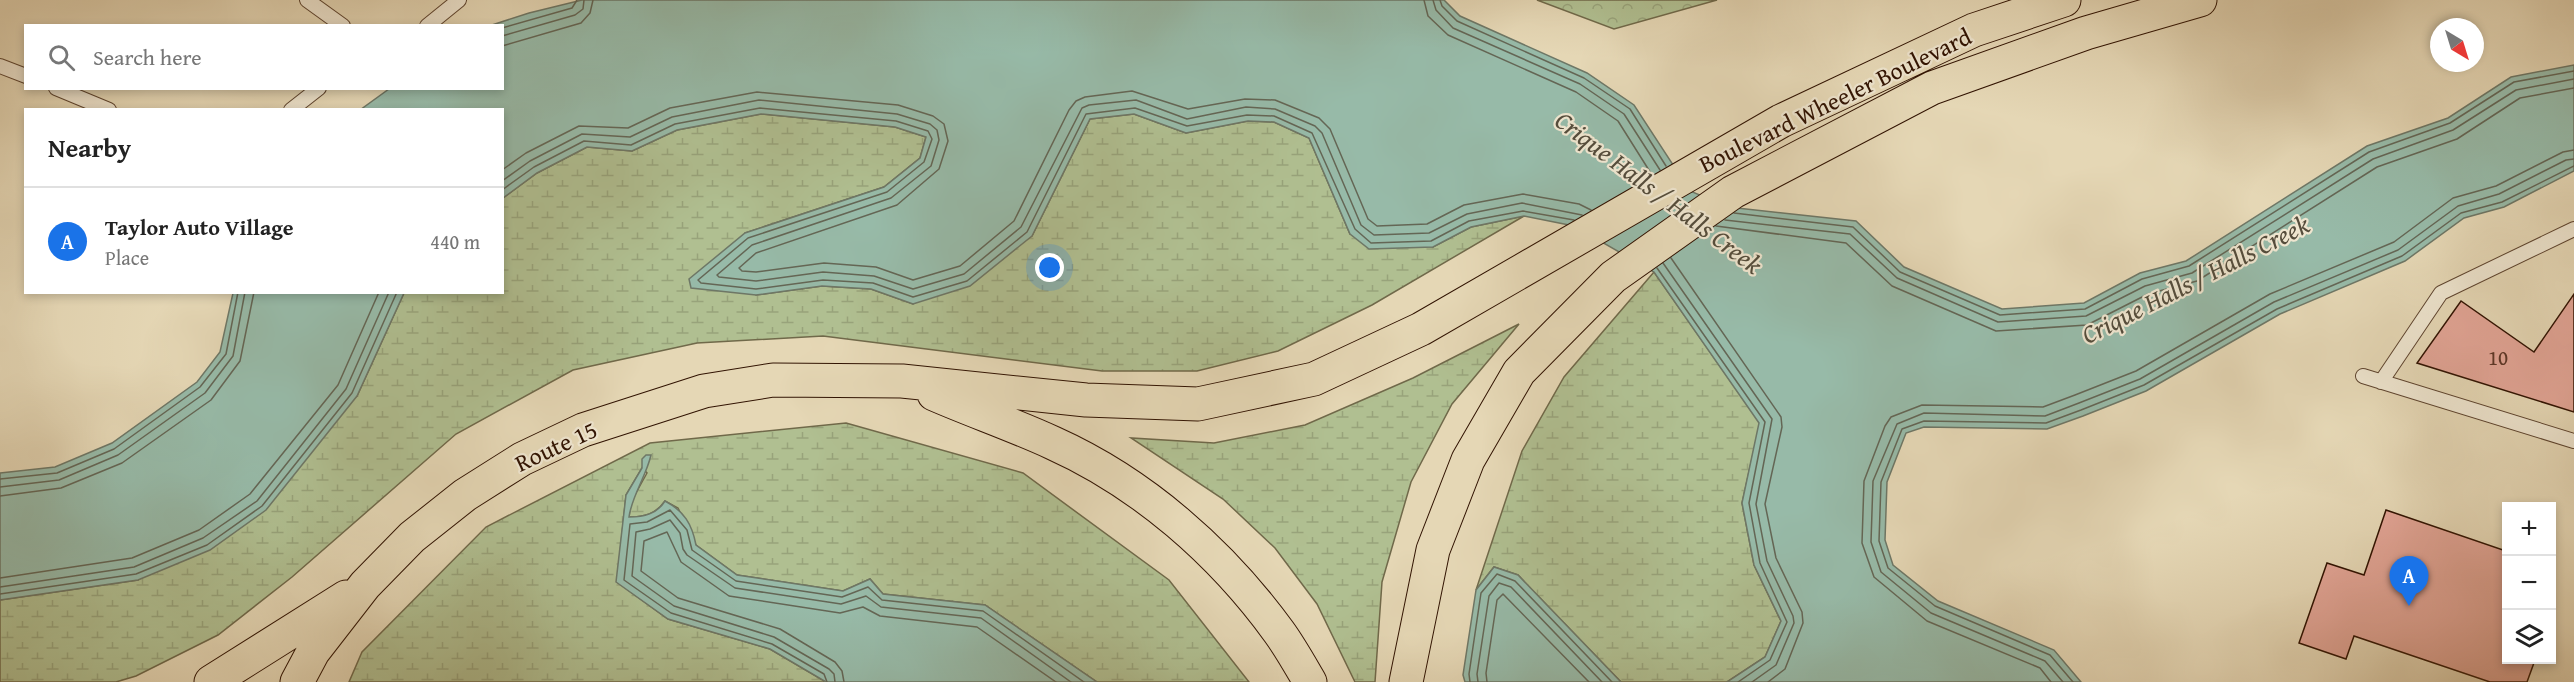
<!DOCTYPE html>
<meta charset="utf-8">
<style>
body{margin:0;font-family:"Gentium Book Plus",serif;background:#f2f2f2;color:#222}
.controls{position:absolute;right:18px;bottom:18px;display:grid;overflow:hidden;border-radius:0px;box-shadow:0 3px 9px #0003}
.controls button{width:54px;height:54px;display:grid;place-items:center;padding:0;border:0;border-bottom:2px solid #e0e0e0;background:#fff;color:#222;font:30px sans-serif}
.compass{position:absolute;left:2430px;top:18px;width:54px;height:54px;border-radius:50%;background:#fff;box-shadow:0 3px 9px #0003;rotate:142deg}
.you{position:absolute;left:1050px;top:268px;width:21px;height:21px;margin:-15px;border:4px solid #fff;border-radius:50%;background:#1a73e8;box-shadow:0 0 0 9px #1a73e833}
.badge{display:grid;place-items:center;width:39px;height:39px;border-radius:50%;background:#1a73e8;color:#fff;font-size:20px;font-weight:700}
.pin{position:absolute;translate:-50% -50px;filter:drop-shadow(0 2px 3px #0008)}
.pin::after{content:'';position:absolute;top:32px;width:21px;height:18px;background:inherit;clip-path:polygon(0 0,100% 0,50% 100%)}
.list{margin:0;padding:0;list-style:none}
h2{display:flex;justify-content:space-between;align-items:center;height:78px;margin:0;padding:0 24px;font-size:26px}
h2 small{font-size:20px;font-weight:400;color:#767676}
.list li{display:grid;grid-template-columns:39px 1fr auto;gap:18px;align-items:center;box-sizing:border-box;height:108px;padding:0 24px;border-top:2px solid #e0e0e0}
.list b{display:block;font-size:22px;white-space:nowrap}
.list p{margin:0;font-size:20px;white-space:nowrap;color:#767676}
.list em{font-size:20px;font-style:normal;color:#767676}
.icon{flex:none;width:33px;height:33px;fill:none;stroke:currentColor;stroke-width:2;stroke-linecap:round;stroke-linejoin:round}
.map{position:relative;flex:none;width:2574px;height:682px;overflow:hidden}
.search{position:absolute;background:#fff;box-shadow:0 3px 9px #0003;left:24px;top:24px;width:480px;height:66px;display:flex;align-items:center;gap:15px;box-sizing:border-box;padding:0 21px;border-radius:0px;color:#767676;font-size:22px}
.panel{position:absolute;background:#fff;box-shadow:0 3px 9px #0003;left:24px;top:108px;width:480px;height:186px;border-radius:0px}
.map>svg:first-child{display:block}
</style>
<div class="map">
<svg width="2574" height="682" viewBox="0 0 2574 682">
<defs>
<pattern id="wetland-marsh" width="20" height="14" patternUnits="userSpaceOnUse" patternTransform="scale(1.5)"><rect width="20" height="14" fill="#b0bf91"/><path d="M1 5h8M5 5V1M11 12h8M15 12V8" fill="none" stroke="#98a37b"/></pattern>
<pattern id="park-crowns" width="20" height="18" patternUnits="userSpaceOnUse" patternTransform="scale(1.5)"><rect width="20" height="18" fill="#b0bf91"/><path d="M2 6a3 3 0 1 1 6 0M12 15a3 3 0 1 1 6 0" fill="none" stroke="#98a37b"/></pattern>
</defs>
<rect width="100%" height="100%" fill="#e5d7b5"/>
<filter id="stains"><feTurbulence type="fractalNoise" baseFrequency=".00333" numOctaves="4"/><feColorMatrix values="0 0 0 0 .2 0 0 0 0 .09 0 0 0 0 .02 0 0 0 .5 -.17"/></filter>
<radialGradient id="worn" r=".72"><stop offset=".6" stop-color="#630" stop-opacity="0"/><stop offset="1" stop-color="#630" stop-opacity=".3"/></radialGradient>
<path fill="url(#wetland-marsh)" stroke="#70694a" stroke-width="1.5" d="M761 114 895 127 926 137 920 158 884 187 745 233 756 295 822 286 871 289 913 304 1032 236 1090 119 1134 114 1186 133 1248 121 1274 122 1309 138 1350 234 1433 247 1471 227 1524 216 1372 305 1278 351 1197 371H1102L823 336 697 343 573 370 456 434 292 577 218 635 136 676 116 682H0V600L138 580 357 396 404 293 502 292 503 198 537 173 587 147 632 151 677 130Z
M1654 272 1760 423 1742 503 1754 565 1781 621 1765 657 1727 682H1621L1518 575 1494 567 1476 590 1522 451 1564 377Z
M1519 324 1452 404 1411 482 1382 582 1375 682H1355L1317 604 1275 548 1223 499 1131 438 1214 443 1305 425 1413 378Z
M846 423 1023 473 1169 580 1249 682H1097L985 605 883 594 870 579 843 591 737 575 696 545 678 508 665 501C656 514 644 517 629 517L631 502 647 473 642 468 626 495 617 582 668 619 770 649 826 682H349L362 652 486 527 650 443Z"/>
<path fill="url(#park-crowns)" stroke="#70694a" stroke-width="1.5" d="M1537 0H1717L1614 29Z"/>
<path fill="#97baa8" stroke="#6e7766" stroke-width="1.5" d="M582 0H1444L1460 16 1587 73 1634 105 1690 191 1728 207 1856 221 1904 267 2002 309 2084 303 2140 273 2186 261 2367 146 2448 118 2511 77 2574 65V171L2504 207 2464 218 2405 261 2280 314 2146 391 2083 416 2047 429 1924 427 1906 433 1887 482 1885 540 1893 565 1938 601 2054 650 2081 682H1727L1765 657 1781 621 1754 565 1742 503 1759 423 1654 272 1574 226 1524 216 1471 227 1433 247 1369 249 1350 234 1309 138 1274 122 1248 121 1186 133 1134 114 1090 119 1032 236 970 286 913 304 871 289 822 286 756 295 691 288 689 279 745 233 884 187 920 158 926 137 895 127 761 114 677 130 632 151 587 147 537 173 503 198 502 110H360L389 89 502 88V26L492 25 529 13Z
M233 293H404L357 396 266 510 210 550 138 580 0 600V473L55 467 112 443 197 382 220 352Z
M646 455H651C646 477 632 495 629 517 644 517 657 514 665 501 684 511 692 524 696 545L737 575 843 591 870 579 883 594 985 605 1097 682H826L770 649 668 619 616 582 626 495 642 468V459Z
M1494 567 1518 575 1621 682H1465L1463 675 1476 590Z"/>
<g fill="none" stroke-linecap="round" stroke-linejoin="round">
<path stroke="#646655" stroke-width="1.5" d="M1424 0 1428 16 1448 35 1576 92 1618 121 1652 175
M1433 0 1436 10 1453 28 1580 84 1624 114 1660 170
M1440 0 1442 6 1457 21 1584 78 1630 109 1666 166
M502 28 572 8 577 0
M502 36 575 15 583 9 584 0
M502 46 581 23 590 13 593 0
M502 170 526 153 579 126 628 128 670 108 757 92 898 105 933 116 944 124 948 141 939 169 897 205 756 253 739 268 742 271 756 272 824 263 876 267 913 280 960 266 1014 221 1069 110 1076 101 1085 97 1132 91 1188 109 1245 99 1275 100 1319 118 1330 129 1368 219 1377 226 1427 224 1464 205 1523 194 1579 204 1591 210
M502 181 530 161 582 134 630 137 672 117 759 100 897 114 930 124 937 130 939 140 931 166 891 198 752 245 717 275 719 277 756 281 823 272 874 276 913 289 964 274 1021 227 1082 108 1089 105 1136 100 1187 119 1246 107 1275 109 1315 126 1322 133 1361 225 1374 235 1429 233 1467 214 1522 203 1582 215
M502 190 534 167 584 141 631 145 675 124 760 108 896 121 928 131 932 139 924 162 887 192 748 238 698 280 701 283 756 289 823 280 873 283 913 297 967 281 1027 232 1086 114 1135 108 1187 126 1247 115 1274 116 1312 133 1355 229 1371 243 1431 241 1469 221 1523 211 1574 220
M1734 213 1853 227 1900 272 2000 315 2085 309 2142 279 2189 266 2369 152 2450 123 2514 82 2574 71
M1725 220 1850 234 1897 278 1998 322 2086 316 2145 286 2192 273 2373 159 2453 130 2516 90 2574 79
M1716 226 1846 243 1892 286 1996 331 2087 325 2148 294 2197 281 2377 167 2457 139 2520 98 2574 88
M1671 258 1781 417 1782 427 1765 504 1776 558 1802 612 1803 623 1785 669 1768 682
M1663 263 1772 419 1756 504 1767 561 1793 616 1794 623 1776 665 1752 682
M1657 268 1765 422 1749 503 1760 563 1787 622 1770 660 1738 682
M0 479 57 473 114 449 200 387 226 354 238 292
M0 487 59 480 118 455 205 393 233 356 245 292
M0 496 61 488 122 463 211 400 240 361 254 292
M0 578 132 558 199 530 250 494 338 385 379 292
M0 587 134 567 203 538 257 501 346 389 389 292
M0 594 136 574 207 545 262 506 352 393 397 292
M827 682 824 674 772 644 671 613 624 580 630 524 647 522 670 510 687 530 692 550 736 581 842 597 868 587 882 600 983 611 1084 682
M835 682 834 674 829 669 774 637 674 606 632 576 636 532 650 529 670 520 680 533 683 549 687 555 735 588 841 604 866 596 881 607 981 618 1071 682
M844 682 842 671 835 662 780 629 678 598 641 571 644 541 667 532 681 562 729 596 840 613 863 607 880 616 977 627 1056 682
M1470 682 1469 674 1481 593 1497 574 1515 581 1612 682
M1478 682 1477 674 1489 596 1499 583 1511 587 1602 682
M1487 682 1486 673 1497 600 1503 594 1589 682
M2051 682 2040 668 1927 621 1874 577 1862 543 1864 481 1885 426 1891 417 1922 405 2043 407 2075 395 2136 371 2270 294 2394 242 2453 198 2496 186 2563 152 2574 150
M2063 682 2045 661 1931 613 1881 572 1871 542 1873 481 1897 424 1924 413 2045 416 2079 403 2140 379 2274 302 2398 250 2458 206 2499 194 2566 160 2574 159
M2073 682 2050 655 1935 606 1888 568 1879 541 1881 482 1902 429 1924 421 2046 423 2081 410 2144 385 2277 309 2402 256 2461 213 2502 202 2574 166"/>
</g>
<path fill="#e1a495" stroke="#311302" stroke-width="1.5" d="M2574 294V412L2417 363 2461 301 2534 352Z
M2386 510 2506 551V660H2535L2527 682H2490L2354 636 2346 659 2299 643 2327 563 2364 575Z"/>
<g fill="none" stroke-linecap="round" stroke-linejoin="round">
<g stroke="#5e442f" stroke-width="16">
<path id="lane" d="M307 0 343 26
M427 26 459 0
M0 66 26 76
M56 88 109 110
M291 110 319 88
M2363 376 2574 441
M2381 382 2441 293 2574 229"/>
</g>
<g stroke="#311302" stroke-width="35">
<path id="highway" d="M934 394C973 411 1014 425 1053 443 1142 483 1221 552 1279 632 1290 647 1300 665 1310 682
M211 682 346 597
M297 682 313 652 365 585 412 537 465 495 522 459 583 430 704 391 773 380 902 381 1086 400 1198 404 1314 379 1421 329 1781 121 1974 30 2064 0
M1406 682 1433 550 1468 460 1519 372 1613 277 1733 192 1932 88 2086 33 2200 0"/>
</g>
<use href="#lane" stroke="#eee5cf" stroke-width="14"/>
<use href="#highway" stroke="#e5d7b5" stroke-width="33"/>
</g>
<g text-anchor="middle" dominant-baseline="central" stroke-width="4.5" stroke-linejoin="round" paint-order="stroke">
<g font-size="21" fill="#5d3727">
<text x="2498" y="357">10</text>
</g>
<g font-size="24" fill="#311302" stroke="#eee5cf">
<text transform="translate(1835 100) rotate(-26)">Boulevard Wheeler Boulevard</text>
<text transform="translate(556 446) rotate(-25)">Route 15</text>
</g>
<g font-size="26" font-style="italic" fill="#554d3c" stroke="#eee5cf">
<text transform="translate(1659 192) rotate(37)">Crique Halls / Halls Creek</text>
<text transform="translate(2195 279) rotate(-27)">Crique Halls / Halls Creek</text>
</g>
</g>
<rect width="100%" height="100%" filter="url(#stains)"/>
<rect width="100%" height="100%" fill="url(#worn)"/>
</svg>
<div class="controls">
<button>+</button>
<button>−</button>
<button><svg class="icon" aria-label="layers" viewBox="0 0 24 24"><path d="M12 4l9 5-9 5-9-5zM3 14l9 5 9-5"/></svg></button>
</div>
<svg class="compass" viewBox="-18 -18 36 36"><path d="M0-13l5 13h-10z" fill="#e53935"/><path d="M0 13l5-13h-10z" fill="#767676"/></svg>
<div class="you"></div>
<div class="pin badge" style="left:2409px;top:606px">A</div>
<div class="search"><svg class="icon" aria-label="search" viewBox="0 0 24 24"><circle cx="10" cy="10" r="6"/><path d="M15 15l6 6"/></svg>Search here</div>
<section class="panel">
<h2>Nearby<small></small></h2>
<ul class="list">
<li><span class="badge">A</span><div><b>Taylor Auto Village</b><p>Place</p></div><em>440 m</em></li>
</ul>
</section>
</div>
